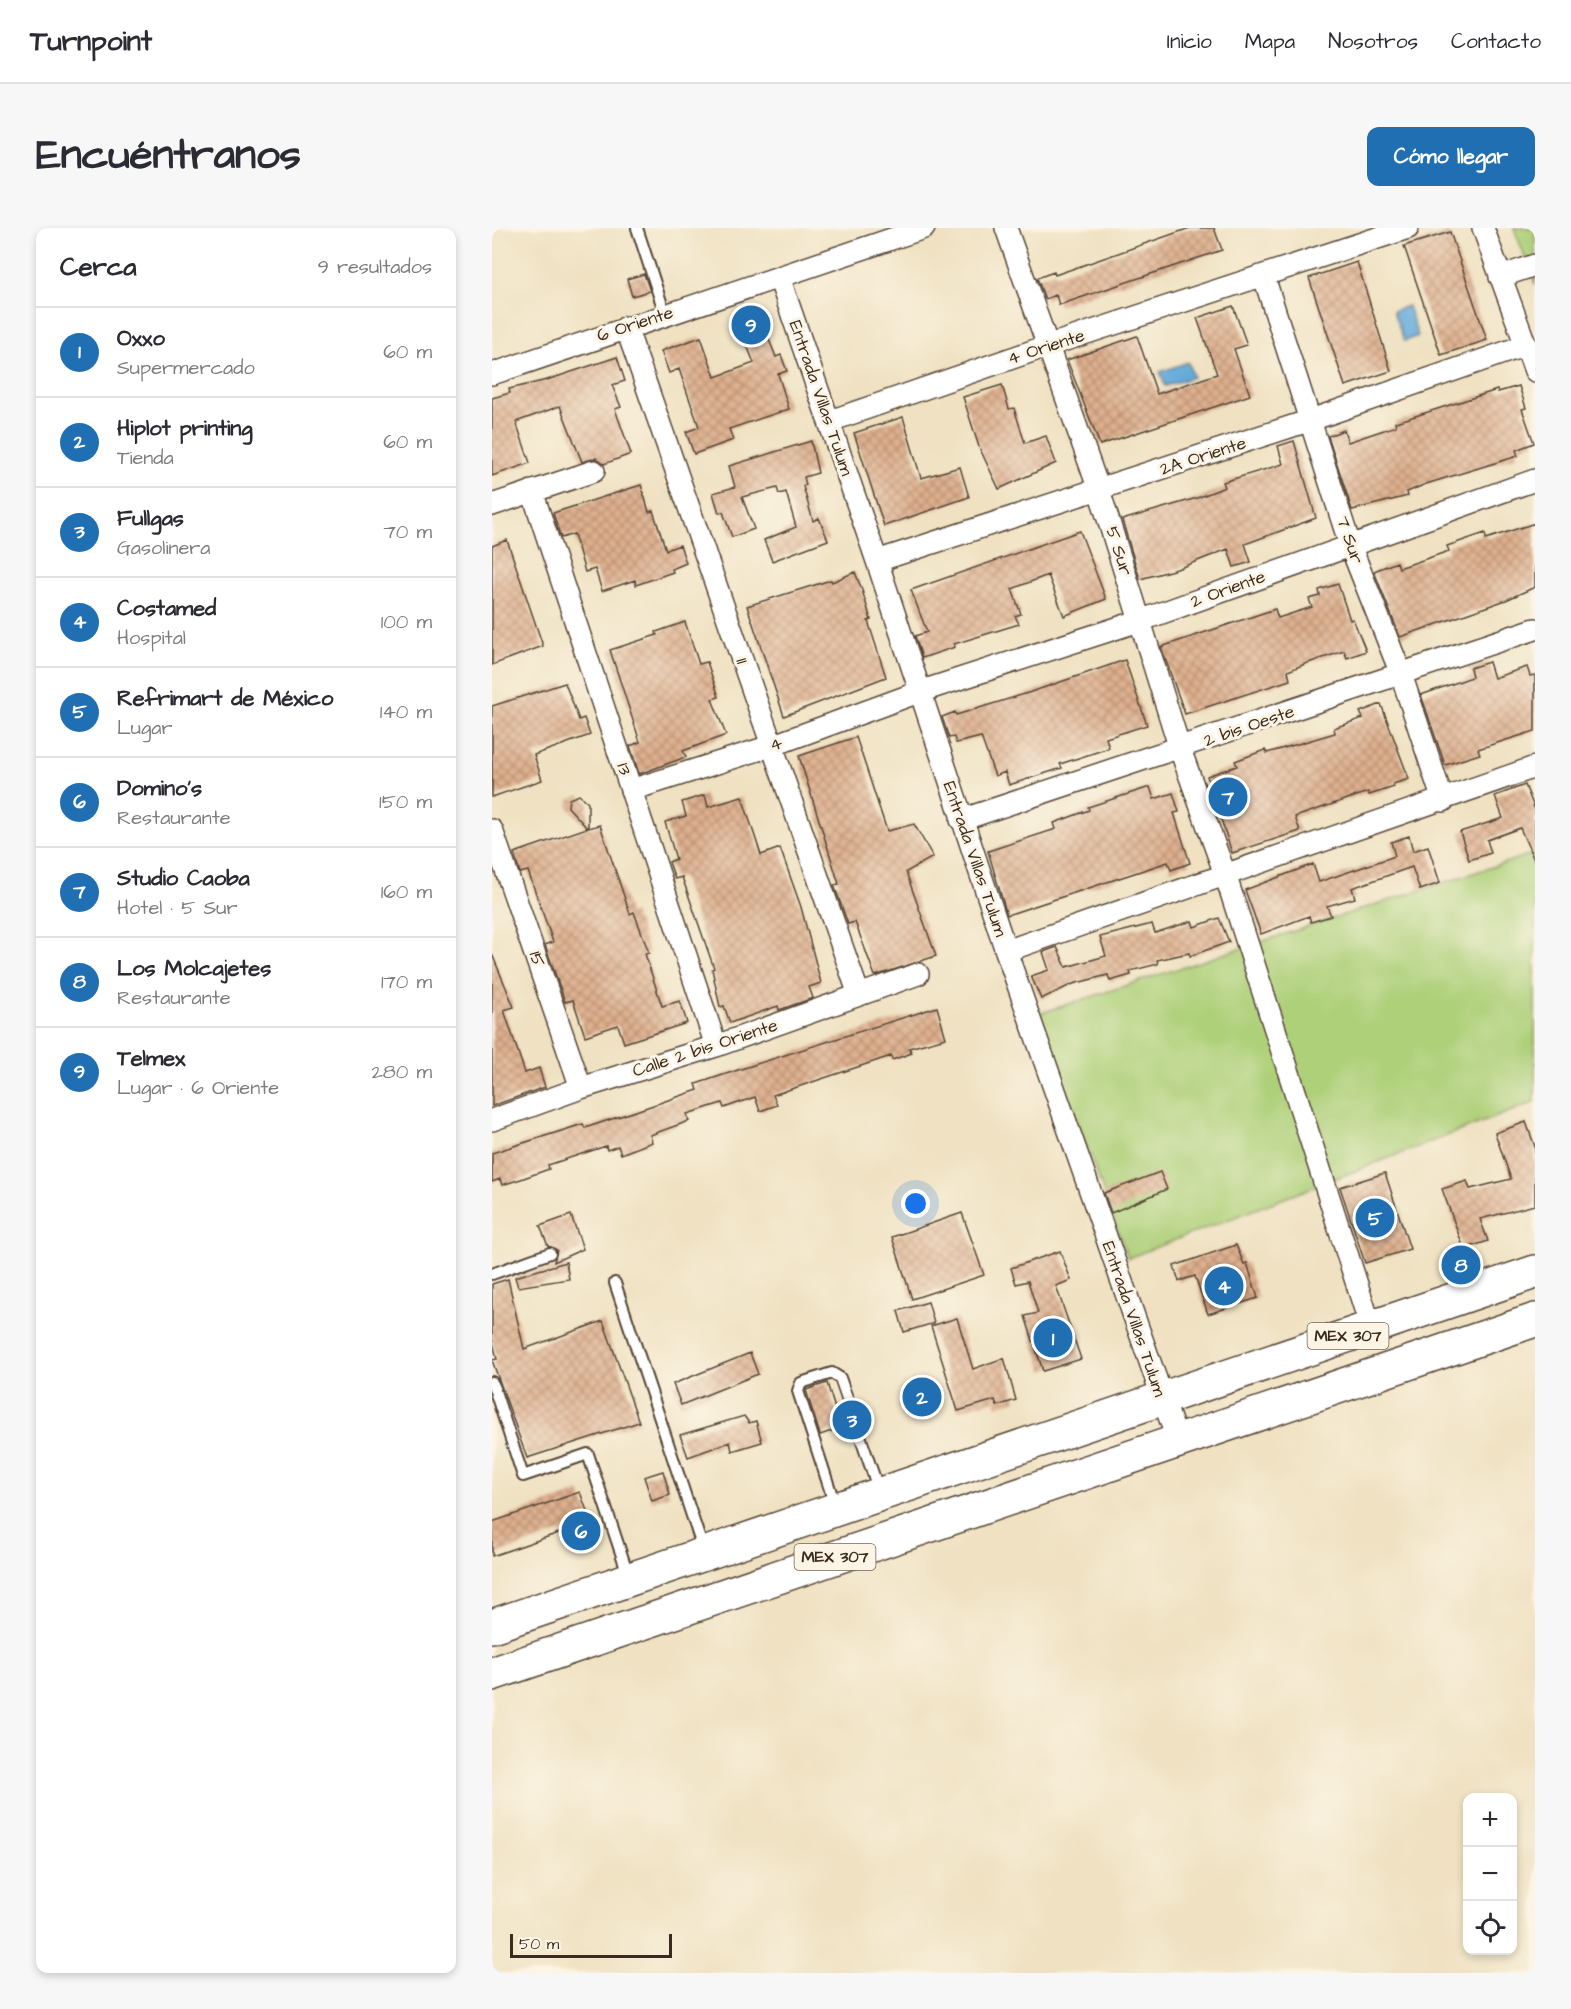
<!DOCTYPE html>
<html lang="es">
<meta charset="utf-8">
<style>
body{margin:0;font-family:"Architects Daughter",sans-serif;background:#f7f7f7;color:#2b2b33}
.controls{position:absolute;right:18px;bottom:18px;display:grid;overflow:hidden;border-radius:12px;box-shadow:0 3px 9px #0003}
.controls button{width:54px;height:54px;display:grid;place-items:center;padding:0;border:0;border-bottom:2px solid #e1e1e2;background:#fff;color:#2b2b33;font:30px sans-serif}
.scale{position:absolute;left:18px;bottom:15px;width:162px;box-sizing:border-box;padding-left:6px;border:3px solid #3b2a1e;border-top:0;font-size:16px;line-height:21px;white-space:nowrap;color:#3b2a1e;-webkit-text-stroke:4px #fcf5e5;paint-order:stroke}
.you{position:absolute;left:424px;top:976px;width:21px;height:21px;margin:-15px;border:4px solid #fff;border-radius:50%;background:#1a73e8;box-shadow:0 0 0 9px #1a73e833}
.badge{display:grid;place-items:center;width:39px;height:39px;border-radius:50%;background:#1f6fb2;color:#fff;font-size:20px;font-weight:700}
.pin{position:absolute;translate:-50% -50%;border:3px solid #fff;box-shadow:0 2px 6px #0006}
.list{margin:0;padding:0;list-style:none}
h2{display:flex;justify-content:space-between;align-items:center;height:78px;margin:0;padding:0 24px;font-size:26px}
h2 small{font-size:20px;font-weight:400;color:#7c7c81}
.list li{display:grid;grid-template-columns:39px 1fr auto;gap:18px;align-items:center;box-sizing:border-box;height:90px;padding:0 24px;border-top:2px solid #e1e1e2}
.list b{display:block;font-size:22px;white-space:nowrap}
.list p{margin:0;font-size:20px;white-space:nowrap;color:#7c7c81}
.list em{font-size:20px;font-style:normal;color:#7c7c81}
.icon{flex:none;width:33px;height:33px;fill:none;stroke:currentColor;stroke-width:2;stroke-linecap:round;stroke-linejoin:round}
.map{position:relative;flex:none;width:1043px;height:1745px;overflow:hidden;border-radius:12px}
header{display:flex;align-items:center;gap:36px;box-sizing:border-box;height:84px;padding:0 30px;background:#fff;border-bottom:2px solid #e1e1e2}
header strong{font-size:28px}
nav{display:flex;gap:33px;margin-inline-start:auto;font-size:21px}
.intro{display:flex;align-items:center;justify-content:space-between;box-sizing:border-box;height:144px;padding:0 36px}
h1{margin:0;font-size:42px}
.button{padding:15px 27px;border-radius:12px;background:#1f6fb2;color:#fff;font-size:21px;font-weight:700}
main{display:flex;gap:36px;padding:0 36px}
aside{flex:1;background:#fff;border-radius:12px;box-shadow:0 3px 9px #0003}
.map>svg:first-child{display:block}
</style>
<header>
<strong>Turnpoint</strong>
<nav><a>Inicio</a><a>Mapa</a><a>Nosotros</a><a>Contacto</a></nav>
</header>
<div class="intro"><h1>Encuéntranos</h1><a class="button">Cómo llegar</a></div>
<main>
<aside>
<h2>Cerca<small>9 resultados</small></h2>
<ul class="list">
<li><span class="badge">1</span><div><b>Oxxo</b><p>Supermercado</p></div><em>60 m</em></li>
<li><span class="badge">2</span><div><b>Hiplot printing</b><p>Tienda</p></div><em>60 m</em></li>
<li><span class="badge">3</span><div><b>Fullgas</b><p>Gasolinera</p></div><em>70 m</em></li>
<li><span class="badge">4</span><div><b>Costamed</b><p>Hospital</p></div><em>100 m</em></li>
<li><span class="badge">5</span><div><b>Refrimart de México</b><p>Lugar</p></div><em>140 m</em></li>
<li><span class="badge">6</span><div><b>Domino's</b><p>Restaurante</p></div><em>150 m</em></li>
<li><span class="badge">7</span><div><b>Studio Caoba</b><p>Hotel · 5 Sur</p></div><em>160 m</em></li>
<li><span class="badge">8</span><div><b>Los Molcajetes</b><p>Restaurante</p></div><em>170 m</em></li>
<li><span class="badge">9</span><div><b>Telmex</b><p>Lugar · 6 Oriente</p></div><em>280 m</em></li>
</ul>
</aside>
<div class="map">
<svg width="1043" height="1745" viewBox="0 0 1043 1745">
<defs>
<pattern id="building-cross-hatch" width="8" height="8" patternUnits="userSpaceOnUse" patternTransform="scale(1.5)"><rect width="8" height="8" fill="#deb08e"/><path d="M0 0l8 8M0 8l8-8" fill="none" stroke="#b58f73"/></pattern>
</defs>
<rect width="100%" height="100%" fill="#fcf5e5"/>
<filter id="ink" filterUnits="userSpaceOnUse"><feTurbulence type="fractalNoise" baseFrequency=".0167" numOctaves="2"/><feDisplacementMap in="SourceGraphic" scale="12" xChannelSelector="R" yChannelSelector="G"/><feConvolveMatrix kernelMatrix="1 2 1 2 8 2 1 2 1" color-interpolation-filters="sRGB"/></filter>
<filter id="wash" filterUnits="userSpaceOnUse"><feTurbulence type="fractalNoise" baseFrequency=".008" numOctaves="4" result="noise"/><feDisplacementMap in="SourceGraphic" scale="24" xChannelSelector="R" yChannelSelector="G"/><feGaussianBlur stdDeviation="1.35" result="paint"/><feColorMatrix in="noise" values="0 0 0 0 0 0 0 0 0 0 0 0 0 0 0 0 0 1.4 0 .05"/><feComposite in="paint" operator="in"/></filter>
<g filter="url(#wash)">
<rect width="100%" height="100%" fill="#efe1c1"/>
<path fill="#aed079" stroke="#747d4c" stroke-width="1.5" d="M1022 0H1043V57V56Z
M1043 625V874L636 1030 546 786Z"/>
<path fill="#65aadb" stroke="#506a7c" stroke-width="1.5" d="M916 78 926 108 912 113 901 83Z
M696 134 701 149 673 158 668 144Z"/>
<g id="blocks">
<path fill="url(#building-cross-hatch)" d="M698 0H722L730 22 567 77 564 67 553 71 545 50 562 44 563 47Z
M958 4 995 112 949 127 912 18Z
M865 34 899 143 853 158 817 50Z
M152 46 158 63 140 68 135 51Z
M741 78 755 117 742 121 758 167 608 217 575 132 645 108 665 166 725 146 705 90Z
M266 84 284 129 289 127 295 143 286 146 297 181 237 201 241 212 202 226 194 204 207 199 187 141 177 145 169 123 209 109 223 149 262 135 245 92Z
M125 129 133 153 120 157 129 179 123 181 139 226 112 236 104 230 90 234 68 178 24 194 38 235 0 248V170L18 165 17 161 55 152Z
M510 157 517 181 522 180 533 215 554 208 564 235 507 261 487 219 471 169Z
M1027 158 1034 180 1030 181 1042 215 1024 222 1026 228 934 256 915 264 916 268 860 282 836 208 852 202 856 214 904 198 903 194 914 191 1005 162 1006 164Z
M411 189 429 250 468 239 477 269 392 298 362 205Z
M319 213 326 245 312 249 314 257 311 258 321 293 327 290 336 312 280 333 272 312 304 299 294 264 287 266 285 260 250 269 262 301 240 309 231 284 227 285 221 265 243 259 237 238Z
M802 213 824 290 753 316 759 334 742 339 736 321 685 341 648 351 630 292 705 270 733 259 731 254 791 236 786 218Z
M149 257 157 284 161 283 174 322 188 317 194 335 180 341 181 344 144 357 143 352 110 363 103 341 93 344 82 306 69 310 61 285Z
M1043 295V359L1014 372 908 409 882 343 905 334 907 340 957 323 955 318 993 305 994 311Z
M588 303 614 371 572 388 556 347 520 361 529 386 523 388 527 396 462 416 463 419 430 430 423 408 435 404 419 362Z
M15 312 51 418 0 437V318Z
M363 344 370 362 379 392 376 393 394 449 292 488 255 378 339 352 340 354Z
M846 356 858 392 861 391 874 423 855 430 852 423 813 436 796 443 798 452 693 486 669 419 783 381 786 390 820 379 817 371 828 368 827 362Z
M193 394 207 436 215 434 227 469 220 471 234 507 191 523 194 529 147 546 138 518 148 514 118 422 165 407 164 404Z
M633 432 655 497 614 510 617 520 568 536 570 540 517 557 513 544 503 548 489 509 464 515 462 509 457 510 450 489 463 484 464 487 536 465Z
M997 434 1002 450 1035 439 1038 448 1043 447V503L986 521 988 526 953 537 929 467 980 449 978 440Z
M73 455 87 492 92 490 98 507 42 527 50 552 0 569V478Z
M889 476 917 551 901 556 902 559 877 567 876 564 803 589 808 603 740 625 715 548 745 538 743 533 773 522 775 525 843 505 842 500 871 490 868 484Z
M364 509 395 603 422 596 441 629 414 644 444 728 383 748 363 694 356 696 342 657 347 656 307 528Z
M1033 557 1043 582V634L1028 600 995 612 999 625 977 632 968 604 1011 590 1003 568Z
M658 559 662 571 681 565 687 584 682 585 698 635 679 642 676 634 515 687 496 623 564 601 562 595 597 582 596 579Z
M87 567 96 575V600L108 597 138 686 142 684 157 725 153 726 170 778 188 773 195 795 132 815 126 797 93 808 81 772 73 774 53 717 61 714 36 643 28 645 22 625 95 600 76 579 77 571Z
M213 567 216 579 250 569 269 627 288 620 309 679 329 755 317 759 321 770 287 782 286 778 238 795 232 778 228 779 220 741 222 740 190 649 183 651 177 634 184 631 173 594 194 588 190 574Z
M917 608 921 623 936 618 948 655 928 662 920 639 860 660 863 670 835 678 839 688 819 694 817 688 769 706 753 662 821 636 827 654 903 628 899 614Z
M727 690 737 714 698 728 697 725 665 732 666 736 638 743 639 747 618 753 616 747 581 756 549 771 539 748 557 742 551 724 565 719 574 739 614 728 608 709 660 696 663 705 700 693 702 699Z
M0 726 22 779 12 782 33 845 47 840 53 859 0 878Z
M445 779 454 810 417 820 420 825 400 832 399 828 281 867 285 877 268 883 263 869 232 880 230 875 195 886 197 893 158 907 160 914 129 926 126 918 115 922 114 918 56 937 57 941 29 951 10 957 8 951 0 954V925L91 896 93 900 206 862 204 856 249 841Z
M1034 894 1043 919V977L988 991 996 1013 972 1021 950 961 975 953 978 961 1019 951 1003 905Z
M668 944 675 961 619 985 612 965Z
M893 945 918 1021 873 1035 848 959Z
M470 985 492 1047 420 1071 400 1009Z
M79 987 91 1021 62 1034 65 1022 56 1018 48 998Z
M744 1017 752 1036 755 1035 766 1070 716 1086 703 1048 687 1053 682 1038Z
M568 1023 579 1052 564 1058 589 1131 551 1143 533 1088 546 1085 536 1053 524 1056 519 1040Z
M74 1034 77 1051 26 1059 23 1049Z
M16 1051 32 1121 111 1093 147 1194 35 1230 0 1132 5 1131 0 1111V1056Z
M436 1074 442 1095 412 1104 406 1083Z
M465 1090 481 1141 512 1130 524 1172 505 1178 503 1172 466 1183 439 1098Z
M258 1125 266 1146 189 1177 181 1156Z
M335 1155 349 1200 328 1207 314 1162Z
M252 1188 257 1195 264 1193 270 1214 240 1223 238 1214 196 1229 188 1207Z
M171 1243 178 1267 160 1273 152 1249Z
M88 1264 99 1294 0 1328V1294Z"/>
</g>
</g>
<g filter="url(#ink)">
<use href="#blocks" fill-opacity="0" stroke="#564536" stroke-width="1.5"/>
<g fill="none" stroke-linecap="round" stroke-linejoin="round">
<g stroke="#564536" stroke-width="14">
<path id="lane" d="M145 0 173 86
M0 1046 58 1025
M123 1055 212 1324
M0 1154 31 1248 96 1226 137 1349
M343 1277 306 1163 309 1155 340 1145 348 1150 387 1263"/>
</g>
<g stroke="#564536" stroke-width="24">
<path id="street" d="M514 0 607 262 688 521 734 649 879 1100
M991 0 1043 143
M287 49 385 333 514 723 685 1211
M772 49 858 317 909 446 951 573
M1008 49 1043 37
M134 99 367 767
M0 146 432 0
M338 193 555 118 916 0
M40 263 224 818
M0 277 102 243
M385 333 819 192 1034 117
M139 562 279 518 427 464 650 392 1043 252
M469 592 1043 401
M0 602 89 860
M514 723 1043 539
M0 892 89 860 224 818 426 746"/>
</g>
<g stroke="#564536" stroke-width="36">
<path id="highway" d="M0 1398 1043 1044
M0 1446 1043 1092"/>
</g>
<use href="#lane" stroke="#fff" stroke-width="10"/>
<use href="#street" stroke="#fff" stroke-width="21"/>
<use href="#highway" stroke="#fff" stroke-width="33"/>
</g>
</g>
<g text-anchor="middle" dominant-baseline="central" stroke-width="6" stroke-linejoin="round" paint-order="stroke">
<g fill="#fcf5e5" stroke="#75675a" stroke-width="1.5">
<rect x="815.5" y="1095" width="81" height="26" rx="4.5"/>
<rect x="302.5" y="1316" width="81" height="26" rx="4.5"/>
</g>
<g font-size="16" font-weight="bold" fill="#3b2a1e">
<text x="856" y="1108">MEX 307</text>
<text x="343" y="1329">MEX 307</text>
</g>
<g font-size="18" fill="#3b2a1e" stroke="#fcf5e5">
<text transform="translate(143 96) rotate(-18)">6 Oriente</text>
<text transform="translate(554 119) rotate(-18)">4 Oriente</text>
<text transform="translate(329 170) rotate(71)">Entrada Villas Tulum</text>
<text transform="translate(711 228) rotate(-18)">2A Oriente</text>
<text transform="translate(858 312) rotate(71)">7 Sur</text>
<text transform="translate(627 323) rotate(72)">5 Sur</text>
<text transform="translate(736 361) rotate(-20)">2 Oriente</text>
<text transform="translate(250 433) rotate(71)">11</text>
<text transform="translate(757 498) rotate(-19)">2 bis Oeste</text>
<text transform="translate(284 516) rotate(-19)">4</text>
<text transform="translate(132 541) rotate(72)">13</text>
<text transform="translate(483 631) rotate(71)">Entrada Villas Tulum</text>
<text transform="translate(45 731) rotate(71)">15</text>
<text transform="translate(213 820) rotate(-18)">Calle 2 bis Oriente</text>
<text transform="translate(642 1091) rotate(71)">Entrada Villas Tulum</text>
</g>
</g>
</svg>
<div class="controls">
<button>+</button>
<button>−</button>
<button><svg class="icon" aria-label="locate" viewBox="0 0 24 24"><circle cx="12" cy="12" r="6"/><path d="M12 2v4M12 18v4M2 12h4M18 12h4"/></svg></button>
</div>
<div class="scale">50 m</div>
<div class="you"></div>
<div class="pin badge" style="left:561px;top:1110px">1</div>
<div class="pin badge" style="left:430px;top:1169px">2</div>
<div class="pin badge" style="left:360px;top:1192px">3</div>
<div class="pin badge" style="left:732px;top:1058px">4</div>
<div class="pin badge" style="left:883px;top:990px">5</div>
<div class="pin badge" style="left:89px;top:1303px">6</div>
<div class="pin badge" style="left:736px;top:569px">7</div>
<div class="pin badge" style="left:969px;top:1037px">8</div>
<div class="pin badge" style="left:259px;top:97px">9</div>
</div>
</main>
